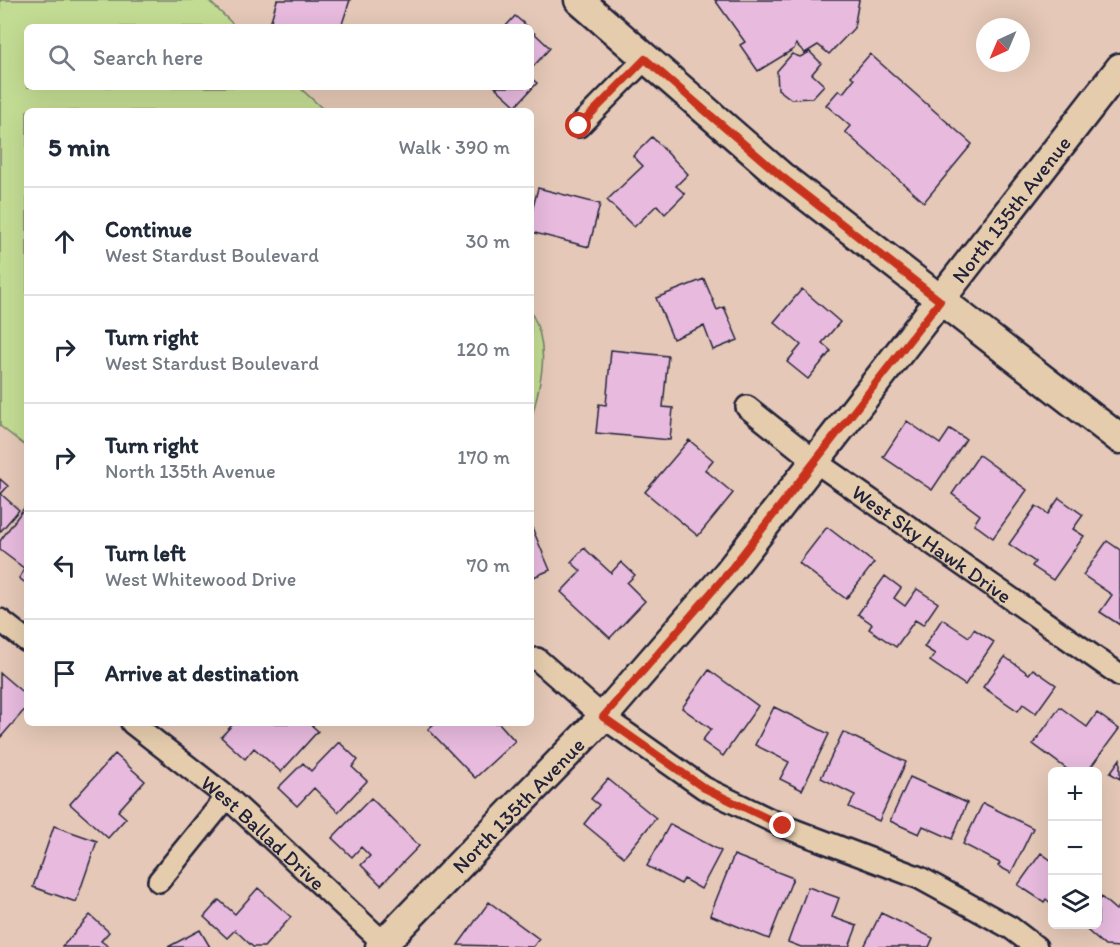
<!DOCTYPE html>
<meta charset="utf-8">
<style>
body{margin:0;font-family:Itim,sans-serif;background:#f2f2f3;color:#1f2937}
.controls{position:absolute;right:18px;bottom:18px;display:grid;overflow:hidden;border-radius:9px;box-shadow:0 6px 24px #0002}
.controls button{width:54px;height:54px;display:grid;place-items:center;padding:0;border:0;border-bottom:2px solid #e0e1e3;background:#fff;color:#1f2937;font:30px sans-serif}
.compass{position:absolute;left:976px;top:18px;width:54px;height:54px;border-radius:50%;background:#fff;box-shadow:0 6px 24px #0002;rotate:224deg}
.stop{position:absolute;width:18px;height:18px;margin:-14px;border:4px solid #c8321e;border-radius:50%;background:#fff}
.stop.end{background:#c8321e;border-color:#fff;box-shadow:0 2px 6px #0008}
.list{margin:0;padding:0;list-style:none}
h2{display:flex;justify-content:space-between;align-items:center;height:78px;margin:0;padding:0 24px;font-size:26px}
h2 small{font-size:20px;font-weight:400;color:#747a83}
.list li{display:grid;grid-template-columns:39px 1fr auto;gap:18px;align-items:center;box-sizing:border-box;height:108px;padding:0 24px;border-top:2px solid #e0e1e3}
.list b{display:block;font-size:22px;white-space:nowrap}
.list p{margin:0;font-size:20px;white-space:nowrap;color:#747a83}
.list em{font-size:20px;font-style:normal;color:#747a83}
.icon{flex:none;width:33px;height:33px;fill:none;stroke:currentColor;stroke-width:2;stroke-linecap:round;stroke-linejoin:round}
.map{position:relative;flex:none;width:1120px;height:947px;overflow:hidden}
.search{position:absolute;background:#fff;box-shadow:0 6px 24px #0002;left:24px;top:24px;width:510px;height:66px;display:flex;align-items:center;gap:15px;box-sizing:border-box;padding:0 21px;border-radius:9px;color:#747a83;font-size:22px}
.panel{position:absolute;background:#fff;box-shadow:0 6px 24px #0002;left:24px;top:108px;width:510px;height:618px;border-radius:9px}
.map>svg:first-child{display:block}
</style>
<div class="map">
<svg width="1120" height="947" viewBox="0 0 1120 947">
<rect width="100%" height="100%" fill="#e5c8b7"/>
<filter id="ink" filterUnits="userSpaceOnUse"><feTurbulence type="fractalNoise" baseFrequency=".0167" numOctaves="2"/><feDisplacementMap in="SourceGraphic" scale="12" xChannelSelector="R" yChannelSelector="G"/><feConvolveMatrix kernelMatrix="1 2 1 2 8 2 1 2 1" color-interpolation-filters="sRGB"/></filter>
<g filter="url(#ink)">
<path fill="#c3dc93" stroke="#727f67" stroke-width="1.5" d="M0 0H208L236 27H27V87H299L325 111H27V447L0 426Z
M531 312C551 347 541 383 531 420Z"/>
<path fill="#e7bade" stroke="#22223b" stroke-width="1.5" d="M277 0H350L341 27H269Z
M715 0H859L854 28 829 54 818 45 805 53 796 44 794 49 758 71 740 45 745 42Z
M515 16 528 27H505Z
M531 30 550 48 531 69Z
M810 52 821 63 812 74 824 85 812 98 791 99 778 89 777 71 792 54 800 57Z
M870 54 972 144 924 202 845 132 850 126 826 105 839 90 843 93 854 79 851 76Z
M531 78 537 83 516 106 495 87H531Z
M652 137 688 174 676 186 685 194 665 214 657 205 634 227 607 200 643 166 633 156Z
M538 188 600 204 589 247 531 232V215Z
M704 279 717 310 724 307 738 340 713 350 704 326 673 339 656 298Z
M802 289 840 322 822 343 831 351 808 379 787 362 801 345 774 322Z
M611 350 668 356 663 407 673 408 670 440 596 433 599 404 606 405Z
M907 421 940 444 950 429 966 439 932 490 883 457Z
M689 440 713 460 705 470 733 493 698 536 645 492Z
M979 455 1027 490 993 538 974 524 980 515 952 494Z
M0 479 8 486 1 494 19 510 0 532Z
M1059 498 1083 515 1073 529 1084 536 1053 580 1032 566 1035 562 1009 544 1036 506 1048 514Z
M27 504V584L19 578 25 569 0 550V541Z
M531 525 550 570 531 578Z
M827 527 874 563 846 599 799 563Z
M1107 541 1120 550V625L1100 612 1112 595 1083 575Z
M584 548 611 573 621 562 635 575 627 583 645 601 610 638 561 592 581 571 571 562Z
M885 576 901 588 894 598 905 606 917 589 938 603 923 625 915 620 896 647 869 629 872 624 858 614Z
M942 619 969 637 974 629 994 642 965 685 930 661 935 654 924 647Z
M1005 657 1029 674 1033 669 1056 685 1036 713 1023 704 1018 711 983 687Z
M709 670 758 706 723 756 702 741 711 729 682 708Z
M0 673 27 696V707L0 738Z
M774 707 829 734 802 790 780 779 789 762 755 745Z
M1060 707 1087 727 1097 713 1119 729 1087 772H1071L1033 744Z
M234 723H309L318 731 281 772 254 748 245 759 221 737Z
M435 723H499L515 741 475 778 428 729Z
M843 732 906 762 879 821 849 807 855 795 821 778Z
M339 742 358 760 352 767 367 781 338 812 314 788 297 806 278 788 303 763 311 771Z
M115 754 145 781 118 811 126 818 108 838 70 804Z
M1120 759V779L1110 773Z
M910 777 967 803 952 839 923 826 919 834 890 821Z
M608 779 656 818 624 857 584 824 599 805 591 799Z
M371 798 419 846 381 885 361 865 370 856 361 847 352 857 332 838Z
M983 803 1033 828 1011 873 998 866 1000 863 963 844Z
M670 824 721 851 701 889 684 879 681 884 647 866Z
M54 826 97 841 76 902 33 887Z
M1041 853 1052 861V904L1046 899 1044 902 1018 885Z
M734 855 793 878 769 939 710 915Z
M808 887 839 898 832 917 857 926 849 947H801L788 942Z
M258 888 291 917 264 947H253L235 930 227 938 204 917 219 900 235 914Z
M1101 897 1116 910 1120 906V947L1105 946 1080 924H1098V901Z
M489 902 539 939 533 947 458 945Z
M881 913 933 938 929 947H864Z
M90 915 109 932 101 941 109 947H62Z
M200 930 210 947H168Z"/>
<g fill="none" stroke-linecap="round" stroke-linejoin="round">
<g stroke="#22223b" stroke-width="26">
<g id="street">
<path d="M579 126 645 59"/>
<path id="s1" d="M747 407 816 462 1120 675"/>
<path d="M0 620 27 641"/>
<path d="M537 659 603 717 704 788 783 826 920 878 1011 928 1036 947"/>
<path id="s2" d="M132 723 227 797 388 947"/>
<path d="M159 881 227 797"/>
</g>
</g>
<g stroke="#22223b" stroke-width="33">
<g id="secondary">
<path d="M579 0 781 176 1120 439"/>
<path id="s3" d="M380 947 603 717 728 573 1120 68"/>
</g>
</g>
<use href="#street" stroke="#e5ccad" stroke-width="21"/>
<use href="#secondary" stroke="#e5ccad" stroke-width="28"/>
</g>
</g>
<g fill="none" stroke-linecap="round" stroke-linejoin="round" filter="url(#ink)">
<path stroke="#c8321e" stroke-width="8" d="M579 126 645 59 781 176 940 301 728 573 603 717 704 788 783 826"/>
</g>
<g text-anchor="middle" dominant-baseline="central" stroke-width="4.5" stroke-linejoin="round" paint-order="stroke">
<g font-size="21" fill="#22223b" stroke="#e5ccad">
<text stroke="none"><textPath href="#s3" startOffset="972">North 135th Avenue</textPath></text>
<text stroke="none"><textPath href="#s1" startOffset="230">West Sky Hawk Drive</textPath></text>
<text stroke="none"><textPath href="#s3" startOffset="198">North 135th Avenue</textPath></text>
<text stroke="none"><textPath href="#s2" startOffset="171">West Ballad Drive</textPath></text>
</g>
</g>
</svg>
<div class="controls">
<button>+</button>
<button>−</button>
<button><svg class="icon" aria-label="layers" viewBox="0 0 24 24"><path d="M12 4l9 5-9 5-9-5zM3 14l9 5 9-5"/></svg></button>
</div>
<svg class="compass" viewBox="-18 -18 36 36"><path d="M0-13l5 13h-10z" fill="#e53935"/><path d="M0 13l5-13h-10z" fill="#747a83"/></svg>
<div class="stop" style="left:579px;top:126px"></div>
<div class="stop end" style="left:783px;top:826px"></div>
<div class="search"><svg class="icon" aria-label="search" viewBox="0 0 24 24"><circle cx="10" cy="10" r="6"/><path d="M15 15l6 6"/></svg>Search here</div>
<section class="panel">
<h2>5 min<small>Walk · 390 m</small></h2>
<ul class="list">
<li><svg class="icon" aria-label="ahead" viewBox="0 0 24 24"><path d="M12 20V5M6 11l6-6 6 6"/></svg><div><b>Continue</b><p>West Stardust Boulevard</p></div><em>30 m</em></li>
<li><svg class="icon" aria-label="right" viewBox="0 0 24 24"><path d="M7 20v-9h11M14 6l5 5-5 5"/></svg><div><b>Turn right</b><p>West Stardust Boulevard</p></div><em>120 m</em></li>
<li><svg class="icon" aria-label="right" viewBox="0 0 24 24"><path d="M7 20v-9h11M14 6l5 5-5 5"/></svg><div><b>Turn right</b><p>North 135th Avenue</p></div><em>170 m</em></li>
<li><svg class="icon" aria-label="left" viewBox="0 0 24 24"><path d="M17 20v-9H6M10 6l-5 5 5 5"/></svg><div><b>Turn left</b><p>West Whitewood Drive</p></div><em>70 m</em></li>
<li><svg class="icon" aria-label="arrive" viewBox="0 0 24 24"><path d="M6 21V4h12l-3 4 3 4H6"/></svg><div><b>Arrive at destination</b></div></li>
</ul>
</section>
</div>
